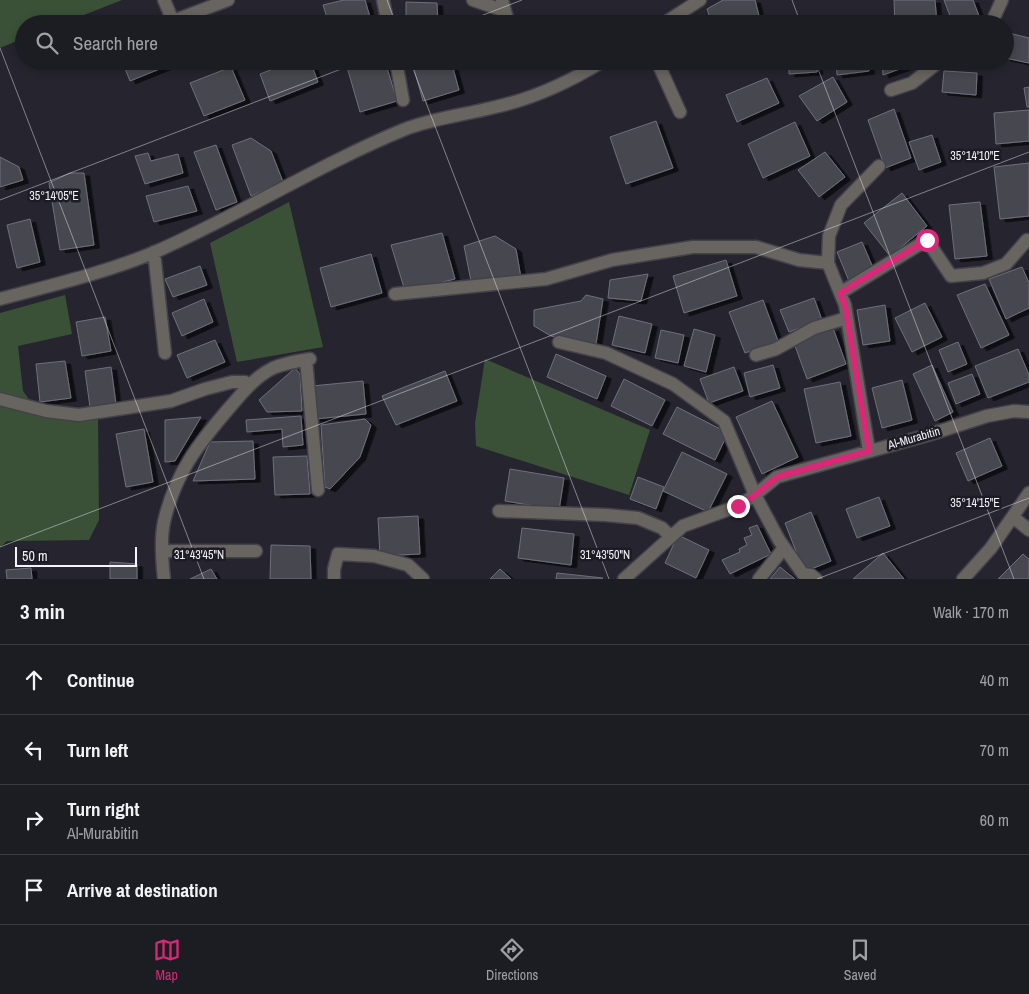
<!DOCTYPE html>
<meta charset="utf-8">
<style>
body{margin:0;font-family:"Archivo Narrow",sans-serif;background:#25252b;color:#f1f3f6}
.scale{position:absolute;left:15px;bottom:12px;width:122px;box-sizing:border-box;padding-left:5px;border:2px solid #f4f4fa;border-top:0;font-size:14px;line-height:18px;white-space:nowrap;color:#f4f4fa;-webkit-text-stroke:4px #1d1c25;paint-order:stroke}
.stop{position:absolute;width:15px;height:15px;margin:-11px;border:4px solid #db2777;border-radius:50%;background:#fff}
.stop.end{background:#db2777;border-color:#fff;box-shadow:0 1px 5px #0008}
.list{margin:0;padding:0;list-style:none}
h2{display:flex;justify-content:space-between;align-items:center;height:65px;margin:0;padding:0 20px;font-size:21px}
h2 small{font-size:16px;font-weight:400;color:#a0a1a6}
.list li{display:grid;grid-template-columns:32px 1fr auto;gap:15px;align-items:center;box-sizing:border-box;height:70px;padding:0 20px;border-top:1px solid #3a3a41}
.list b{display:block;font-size:19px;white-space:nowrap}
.list p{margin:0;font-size:16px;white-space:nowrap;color:#a0a1a6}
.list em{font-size:16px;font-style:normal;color:#a0a1a6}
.icon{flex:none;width:28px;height:28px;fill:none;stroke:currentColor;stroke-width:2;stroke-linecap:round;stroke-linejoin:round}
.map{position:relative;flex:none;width:1029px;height:579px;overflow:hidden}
.search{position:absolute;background:#1c1c23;box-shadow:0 2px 8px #0003;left:15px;right:15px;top:15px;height:55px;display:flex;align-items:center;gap:12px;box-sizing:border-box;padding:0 18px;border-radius:28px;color:#a0a1a6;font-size:19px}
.sheet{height:345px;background:#1c1c23}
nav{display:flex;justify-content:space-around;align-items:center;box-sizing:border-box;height:70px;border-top:1px solid #3a3a41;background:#1c1c23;font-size:14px;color:#a0a1a6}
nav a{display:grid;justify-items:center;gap:2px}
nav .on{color:#db2777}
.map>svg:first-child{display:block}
</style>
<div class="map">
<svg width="1029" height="579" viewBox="0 0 1029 579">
<defs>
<filter id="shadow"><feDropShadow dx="5.5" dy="3" stdDeviation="0" flood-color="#0009"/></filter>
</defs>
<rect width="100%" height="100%" fill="#26252f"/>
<path fill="#3a5138" d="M0 0H122L61 24H24V38L0 48Z
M289 202 323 347 237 362 210 243Z
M65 295 72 334 18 346 23 391 41 416H98L99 520 89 540 7 541 0 547V313Z
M485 359 650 430 629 495 476 446 475 423Z"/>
<path fill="#474650" stroke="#706f7b" filter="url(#shadow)" d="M344 0H365L372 24H329L323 5Z
M723 0H755L761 24H712L707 9Z
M894 0H935L937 24H895Z
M944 0H973L982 24H953Z
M406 2 437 3 438 24H406Z
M295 16 298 24H277Z
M1005 32 1029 38V63L1005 58Z
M122 61H166L167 66 130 81Z
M294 61H310L318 82 270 101 260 74Z
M368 61H385L397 101 360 112 347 67Z
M426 61H451L459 90 423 101 413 65Z
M789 61H817V72L789 74Z
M836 61H868L869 71 837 75Z
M882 61H922L883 75Z
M231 67 245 100 204 116 190 83Z
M944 71 977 73 976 95 942 92Z
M833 77 847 102 817 121 799 96Z
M767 78 779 103 737 122 726 95Z
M1029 87V107H1027L1024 88Z
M894 109 911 158 885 168 868 120Z
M1029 110V141L996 144 994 113Z
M656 121 673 168 626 184 610 137Z
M795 122 810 156 763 178 748 144Z
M932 135 941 162 919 170 909 142Z
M251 138 271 151 283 182 251 196 232 145Z
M216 145 237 202 216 210 194 152Z
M825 152 845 177 819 197 798 170Z
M148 153 151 161 178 154 183 173 145 184 135 156Z
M0 157 19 167 23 180 0 187Z
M1029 163V216L1000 219 994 167Z
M70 173H84L94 245 60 250 49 183Z
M188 186 197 211 154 222 146 196Z
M902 193 927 226 890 256 864 223Z
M980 202 987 256 955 259 949 205Z
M30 219 40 262 17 268 7 225Z
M442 233 455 279 405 291 391 245Z
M495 236 516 249 521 278 471 281 464 246Z
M862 242 874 270 849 281 837 252Z
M371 254 382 293 331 307 320 268Z
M726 260 737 296 684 313 673 276Z
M200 266 207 285 173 297 165 279Z
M1022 267 1029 283V308L1006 319 989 279Z
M648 274 641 301 608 298 610 280Z
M985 284 1009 335 981 348 957 295Z
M586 295 603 299 596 344 551 336 534 326V310L581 301Z
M814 298 822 320 789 332 780 310Z
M204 299 213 322 182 336 172 313Z
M763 300 778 341 745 353 729 312Z
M925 303 942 337 912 352 895 318Z
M885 305 890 341 863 345 857 310Z
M619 316 652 324 645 353 612 345Z
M105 317 111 351 82 356 76 322Z
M833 328 846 364 807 379 794 343Z
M694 329 715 335 706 372 684 366Z
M661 330 684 335 678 363 655 358Z
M215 340 225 362 187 378 177 355Z
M958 342 967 364 948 372 939 350Z
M1018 349 1029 375V382L988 398 975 366Z
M556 354 606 376 597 399 547 377Z
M65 361 71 398 40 402 36 364Z
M773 365 780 388 750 397 744 373Z
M932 365 953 412 935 421 913 374Z
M111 367 116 404 90 407 85 371Z
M734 367 743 391 709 403 700 379Z
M295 368 300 374 302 411 267 412 259 400Z
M445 371 457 401 396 425 382 396Z
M972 374 980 394 956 404 948 383Z
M624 379 665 400 652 426 611 406Z
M902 380 912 420 882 428 872 388Z
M363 381 366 414 315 419 312 386Z
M840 382 851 436 816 443 804 389Z
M772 401 798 457 762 474 736 417Z
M677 407 728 433 715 460 663 434Z
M301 416 303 445 283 447 282 429 247 432 246 420Z
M201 417 175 461 165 462V420Z
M365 419 371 425 360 457 330 489 325 487 321 425Z
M144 429 153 482 126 487 116 434Z
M990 438 1002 466 968 481 956 453Z
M253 441 255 479 193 481 210 442Z
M682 452 727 474 708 512 663 491Z
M307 456 310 494 275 495 273 457Z
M510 469 564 478 559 510 505 501Z
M638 477 664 487 656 509 630 499Z
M879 497 890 526 857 538 846 509Z
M811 512 831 561 804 572 785 523Z
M418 516 420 554 380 556 378 518Z
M757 525 771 554 730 574 722 560 740 552 739 549 747 545 744 538 752 535 749 528Z
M522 528 574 534 571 565 518 558Z
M678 535 709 550 696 578 665 563Z
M271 545 310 546 311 579H270Z
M883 553 904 579H853Z
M1023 554 1029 559V579H998Z
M110 562 137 564V579H110Z
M780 567 795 579H770Z
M31 568 32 579H7L6 570Z
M211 569 217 579H190Z
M500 569 511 579H490Z
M557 573 603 578 602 579H556Z"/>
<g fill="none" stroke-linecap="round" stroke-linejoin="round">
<g stroke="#43424b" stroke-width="15">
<path id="minor" d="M164 0 173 21 228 0
M383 0 388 24
M473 0 505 11 502 0
M505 11 509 24
M663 24 700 0
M991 24 1002 0
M396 61 403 100
M657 61 680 112
M891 90 912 83 940 61
M154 252 165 353
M840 293 927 240 951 276 983 273 1006 264 1027 240
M395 294 546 279 612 260 693 247H756L799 260 828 263
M0 299C52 285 105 273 155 252 240 215 318 165 403 130 433 118 465 115 495 107 532 99 571 81 603 61
M559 342 606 353 673 384 724 421 755 495 779 540 803 574 811 575 816 579
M756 355 776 349 814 328 847 318
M306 360 318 490
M0 399 46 411 79 415 171 401 205 389 232 382H245L249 385
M869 451 845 305 828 263 829 236 841 205 879 166
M499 511 606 515 638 518 662 528 671 537
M1013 517 1029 530
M163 551H256
M164 579C162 561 160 540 164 522 175 473 199 443 230 407 243 392 255 377 273 368 285 363 297 361 310 359
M334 579V569L338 554 374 556 408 565 423 579
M624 579 683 526 738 506 755 495 777 477 928 435 987 416 1014 411 1029 412
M759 579 784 548
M963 579 991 548 1029 493"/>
</g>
<use href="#minor" stroke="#686460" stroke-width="12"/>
</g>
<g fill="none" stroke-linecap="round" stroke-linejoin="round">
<path stroke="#db2777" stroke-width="6" d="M738 506 755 495 777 477 869 451 845 305 840 293 927 240"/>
</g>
<path fill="none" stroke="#f4f4fa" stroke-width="1" stroke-opacity="0.45" d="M387 0 396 24M792 0 801 24M460 24 522 0M0 48 204 579M410 61 609 579M815 61 1014 579M0 200 362 61M0 547 1029 152M817 579 1029 498"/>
<g text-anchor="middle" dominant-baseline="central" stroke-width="5" stroke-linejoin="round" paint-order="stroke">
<g font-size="12" fill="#f4f4fa" stroke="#1d1c25">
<text transform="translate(914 438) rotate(-16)">Al-Murabitin</text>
</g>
</g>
<g font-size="12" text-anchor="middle" fill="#f4f4fa" stroke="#1d1c25" stroke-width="5" stroke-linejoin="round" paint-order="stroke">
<text x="975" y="160">35°14'10"E</text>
<text x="54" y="200">35°14'05"E</text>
<text x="975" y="507">35°14'15"E</text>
<text x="199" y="559">31°43'45"N</text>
<text x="605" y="559">31°43'50"N</text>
</g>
</svg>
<div class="scale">50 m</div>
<div class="stop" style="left:927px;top:240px"></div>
<div class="stop end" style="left:738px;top:506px"></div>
<div class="search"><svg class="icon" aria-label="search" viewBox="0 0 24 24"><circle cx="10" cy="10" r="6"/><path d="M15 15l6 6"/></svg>Search here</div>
</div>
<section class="sheet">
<h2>3 min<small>Walk · 170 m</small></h2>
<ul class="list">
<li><svg class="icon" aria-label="ahead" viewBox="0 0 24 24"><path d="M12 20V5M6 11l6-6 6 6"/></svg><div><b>Continue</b></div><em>40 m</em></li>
<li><svg class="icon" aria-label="left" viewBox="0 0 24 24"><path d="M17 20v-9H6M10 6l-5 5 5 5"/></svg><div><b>Turn left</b></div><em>70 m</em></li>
<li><svg class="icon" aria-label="right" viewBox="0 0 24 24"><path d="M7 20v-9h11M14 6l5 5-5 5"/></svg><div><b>Turn right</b><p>Al-Murabitin</p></div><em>60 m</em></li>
<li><svg class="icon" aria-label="arrive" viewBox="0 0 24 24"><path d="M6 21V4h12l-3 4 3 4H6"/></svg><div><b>Arrive at destination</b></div></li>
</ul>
</section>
<nav>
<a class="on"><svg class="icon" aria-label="map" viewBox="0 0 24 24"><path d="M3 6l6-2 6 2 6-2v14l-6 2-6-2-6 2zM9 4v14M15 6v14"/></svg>Map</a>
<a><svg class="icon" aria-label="directions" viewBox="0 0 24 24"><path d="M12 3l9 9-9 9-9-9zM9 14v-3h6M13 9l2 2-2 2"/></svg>Directions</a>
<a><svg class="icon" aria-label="saved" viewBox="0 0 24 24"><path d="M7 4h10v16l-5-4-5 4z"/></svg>Saved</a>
</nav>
